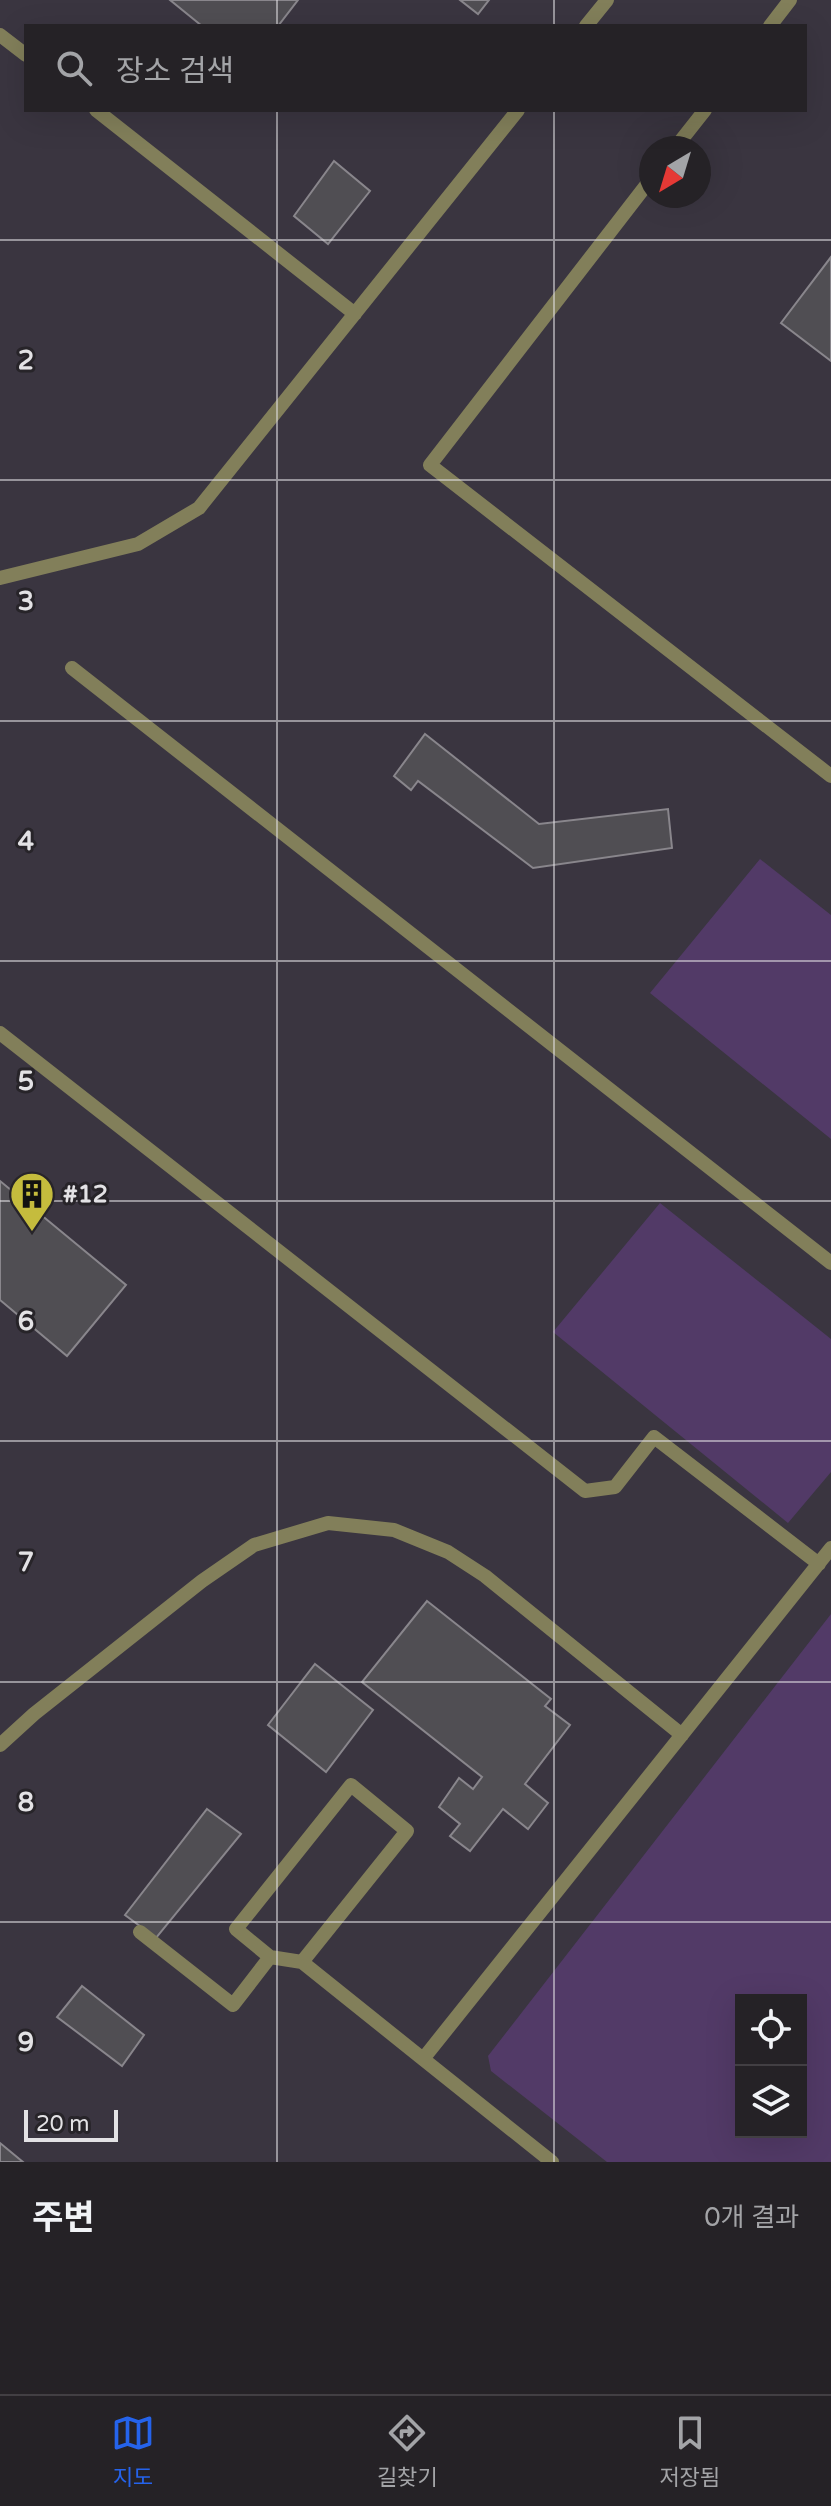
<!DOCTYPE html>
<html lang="ko">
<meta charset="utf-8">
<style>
body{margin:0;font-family:"Varela Round","Noto Sans KR",sans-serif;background:#2d2a2e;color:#f1f3f6}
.controls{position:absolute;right:24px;bottom:24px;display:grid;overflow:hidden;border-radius:0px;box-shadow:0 8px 32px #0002}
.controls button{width:72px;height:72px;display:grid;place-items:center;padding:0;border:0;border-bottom:2px solid #423f43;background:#252226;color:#f1f3f6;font:40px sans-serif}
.compass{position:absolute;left:639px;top:136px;width:72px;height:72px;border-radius:50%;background:#252226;box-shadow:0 8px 32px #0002;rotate:218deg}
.scale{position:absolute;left:24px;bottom:20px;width:94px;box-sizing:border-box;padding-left:8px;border:4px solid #e3e2e5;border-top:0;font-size:22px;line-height:28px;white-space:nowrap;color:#e3e2e5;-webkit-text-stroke:6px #272429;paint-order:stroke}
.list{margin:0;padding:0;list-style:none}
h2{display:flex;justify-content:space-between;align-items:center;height:104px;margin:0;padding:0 32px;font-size:34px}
h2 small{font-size:26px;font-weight:400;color:#a3a4a7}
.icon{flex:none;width:44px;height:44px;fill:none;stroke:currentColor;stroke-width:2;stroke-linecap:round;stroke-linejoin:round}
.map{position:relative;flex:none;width:831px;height:2162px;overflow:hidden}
.search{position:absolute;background:#252226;box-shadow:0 8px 32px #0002;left:24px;right:24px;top:24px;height:88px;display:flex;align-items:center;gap:20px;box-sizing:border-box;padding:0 28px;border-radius:0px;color:#a3a4a7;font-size:30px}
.sheet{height:232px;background:#252226}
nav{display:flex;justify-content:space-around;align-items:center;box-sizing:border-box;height:112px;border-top:2px solid #423f43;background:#252226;font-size:22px;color:#a3a4a7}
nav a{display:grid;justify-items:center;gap:4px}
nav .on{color:#2563eb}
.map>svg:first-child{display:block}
</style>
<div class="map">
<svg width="831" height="2162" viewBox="0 0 831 2162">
<rect width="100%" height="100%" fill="#312e33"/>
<path fill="#3a3540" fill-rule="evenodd" d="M0 0H831V2162H0ZM26 26H805V110H26ZM651 148H699V196H651ZM741 2000H801V2132H741Z"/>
<path fill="#523a67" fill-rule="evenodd" d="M760 859 831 915V1139L650 993Z
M660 1203 831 1339V1472L788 1523 553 1332Z
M831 1614V2162H607L491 2071 488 2056ZM801 2000V2132H741V2000Z"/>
<path fill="#504e53" stroke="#89868c" stroke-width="2" d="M170 0H298L278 26H202Z
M460 0H489L478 14Z
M334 161 370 191 328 244 294 216Z
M831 257V361L781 323Z
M425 734 539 824 668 809 672 848 533 868 418 781 411 790 394 776Z
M0 1181 126 1285 67 1356 0 1300Z
M427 1601 551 1699 545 1706 570 1725 525 1784 548 1803 528 1829 503 1809 470 1851 450 1836 460 1824 439 1807 459 1778 473 1789 482 1777 362 1682Z
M315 1664 373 1710 326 1772 268 1725Z
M207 1809 241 1834 156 1938 125 1915Z
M82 1986 144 2035 122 2066 57 2017Z
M0 2143 23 2162H0Z"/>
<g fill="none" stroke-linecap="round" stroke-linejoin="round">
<path stroke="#827f5a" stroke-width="14" d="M586 26 607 0
M770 26 790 0
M0 35 26 55
M96 110 355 314
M675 148 705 110
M651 179 430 465 831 776
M0 578 138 544 199 508 518 110
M72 668 831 1263
M0 1033 585 1491 615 1487 654 1437 819 1564
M0 1745 34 1714 202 1581 254 1545 328 1523 394 1530 448 1552 485 1576 682 1735
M140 1932 233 2005 270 1957
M302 1962 270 1957 236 1929 351 1785 407 1831 302 1962 423 2059
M552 2162 423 2059 831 1548"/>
</g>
<path fill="none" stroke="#e3e2e5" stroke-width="2" stroke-opacity="0.55" d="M277 0V26M554 0V26M277 110V2162M554 110V2162M0 240H831M0 480H831M0 721H831M0 961H831M0 1201H831M0 1441H831M0 1682H831M0 1922H831"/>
<defs>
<g id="building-pin" transform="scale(2.3)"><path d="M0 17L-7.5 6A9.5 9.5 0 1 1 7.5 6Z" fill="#c5bc3d" stroke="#272429"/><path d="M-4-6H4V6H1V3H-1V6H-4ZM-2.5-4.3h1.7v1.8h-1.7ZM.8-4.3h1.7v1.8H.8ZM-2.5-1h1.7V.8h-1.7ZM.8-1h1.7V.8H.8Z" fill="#111"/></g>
</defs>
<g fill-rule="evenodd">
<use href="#building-pin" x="32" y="1194"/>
</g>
<g text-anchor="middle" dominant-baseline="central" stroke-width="6" stroke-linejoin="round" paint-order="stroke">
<g font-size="24" font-weight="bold" fill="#e3e2e5" stroke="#272429" text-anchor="start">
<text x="63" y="1194">#12</text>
</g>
</g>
<g font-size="26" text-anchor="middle" font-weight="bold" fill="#e3e2e5" stroke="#272429" stroke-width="6" stroke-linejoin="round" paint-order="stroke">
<text x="26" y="369">2</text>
<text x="26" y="610">3</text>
<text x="26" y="850">4</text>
<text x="26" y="1090">5</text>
<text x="26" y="1330">6</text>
<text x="26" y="1571">7</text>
<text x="26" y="1811">8</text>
<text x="26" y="2051">9</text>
</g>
</svg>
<div class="controls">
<button><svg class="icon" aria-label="locate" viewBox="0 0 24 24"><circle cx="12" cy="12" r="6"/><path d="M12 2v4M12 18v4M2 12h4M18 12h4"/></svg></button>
<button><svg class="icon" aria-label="layers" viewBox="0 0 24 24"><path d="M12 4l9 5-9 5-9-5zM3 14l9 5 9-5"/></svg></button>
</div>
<svg class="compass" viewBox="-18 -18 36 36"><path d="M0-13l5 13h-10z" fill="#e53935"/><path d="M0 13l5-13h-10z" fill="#a3a4a7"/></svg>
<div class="scale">20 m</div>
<div class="search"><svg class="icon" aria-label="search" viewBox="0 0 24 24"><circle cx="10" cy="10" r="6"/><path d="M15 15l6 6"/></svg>장소 검색</div>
</div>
<section class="sheet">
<h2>주변<small>0개 결과</small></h2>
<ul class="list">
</ul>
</section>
<nav>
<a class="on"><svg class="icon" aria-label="map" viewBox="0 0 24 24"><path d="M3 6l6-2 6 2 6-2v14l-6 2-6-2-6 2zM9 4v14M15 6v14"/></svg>지도</a>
<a><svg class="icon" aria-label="directions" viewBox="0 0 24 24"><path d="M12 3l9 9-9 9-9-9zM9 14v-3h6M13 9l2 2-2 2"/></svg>길찾기</a>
<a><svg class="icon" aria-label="saved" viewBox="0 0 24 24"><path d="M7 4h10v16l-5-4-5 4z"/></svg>저장됨</a>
</nav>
